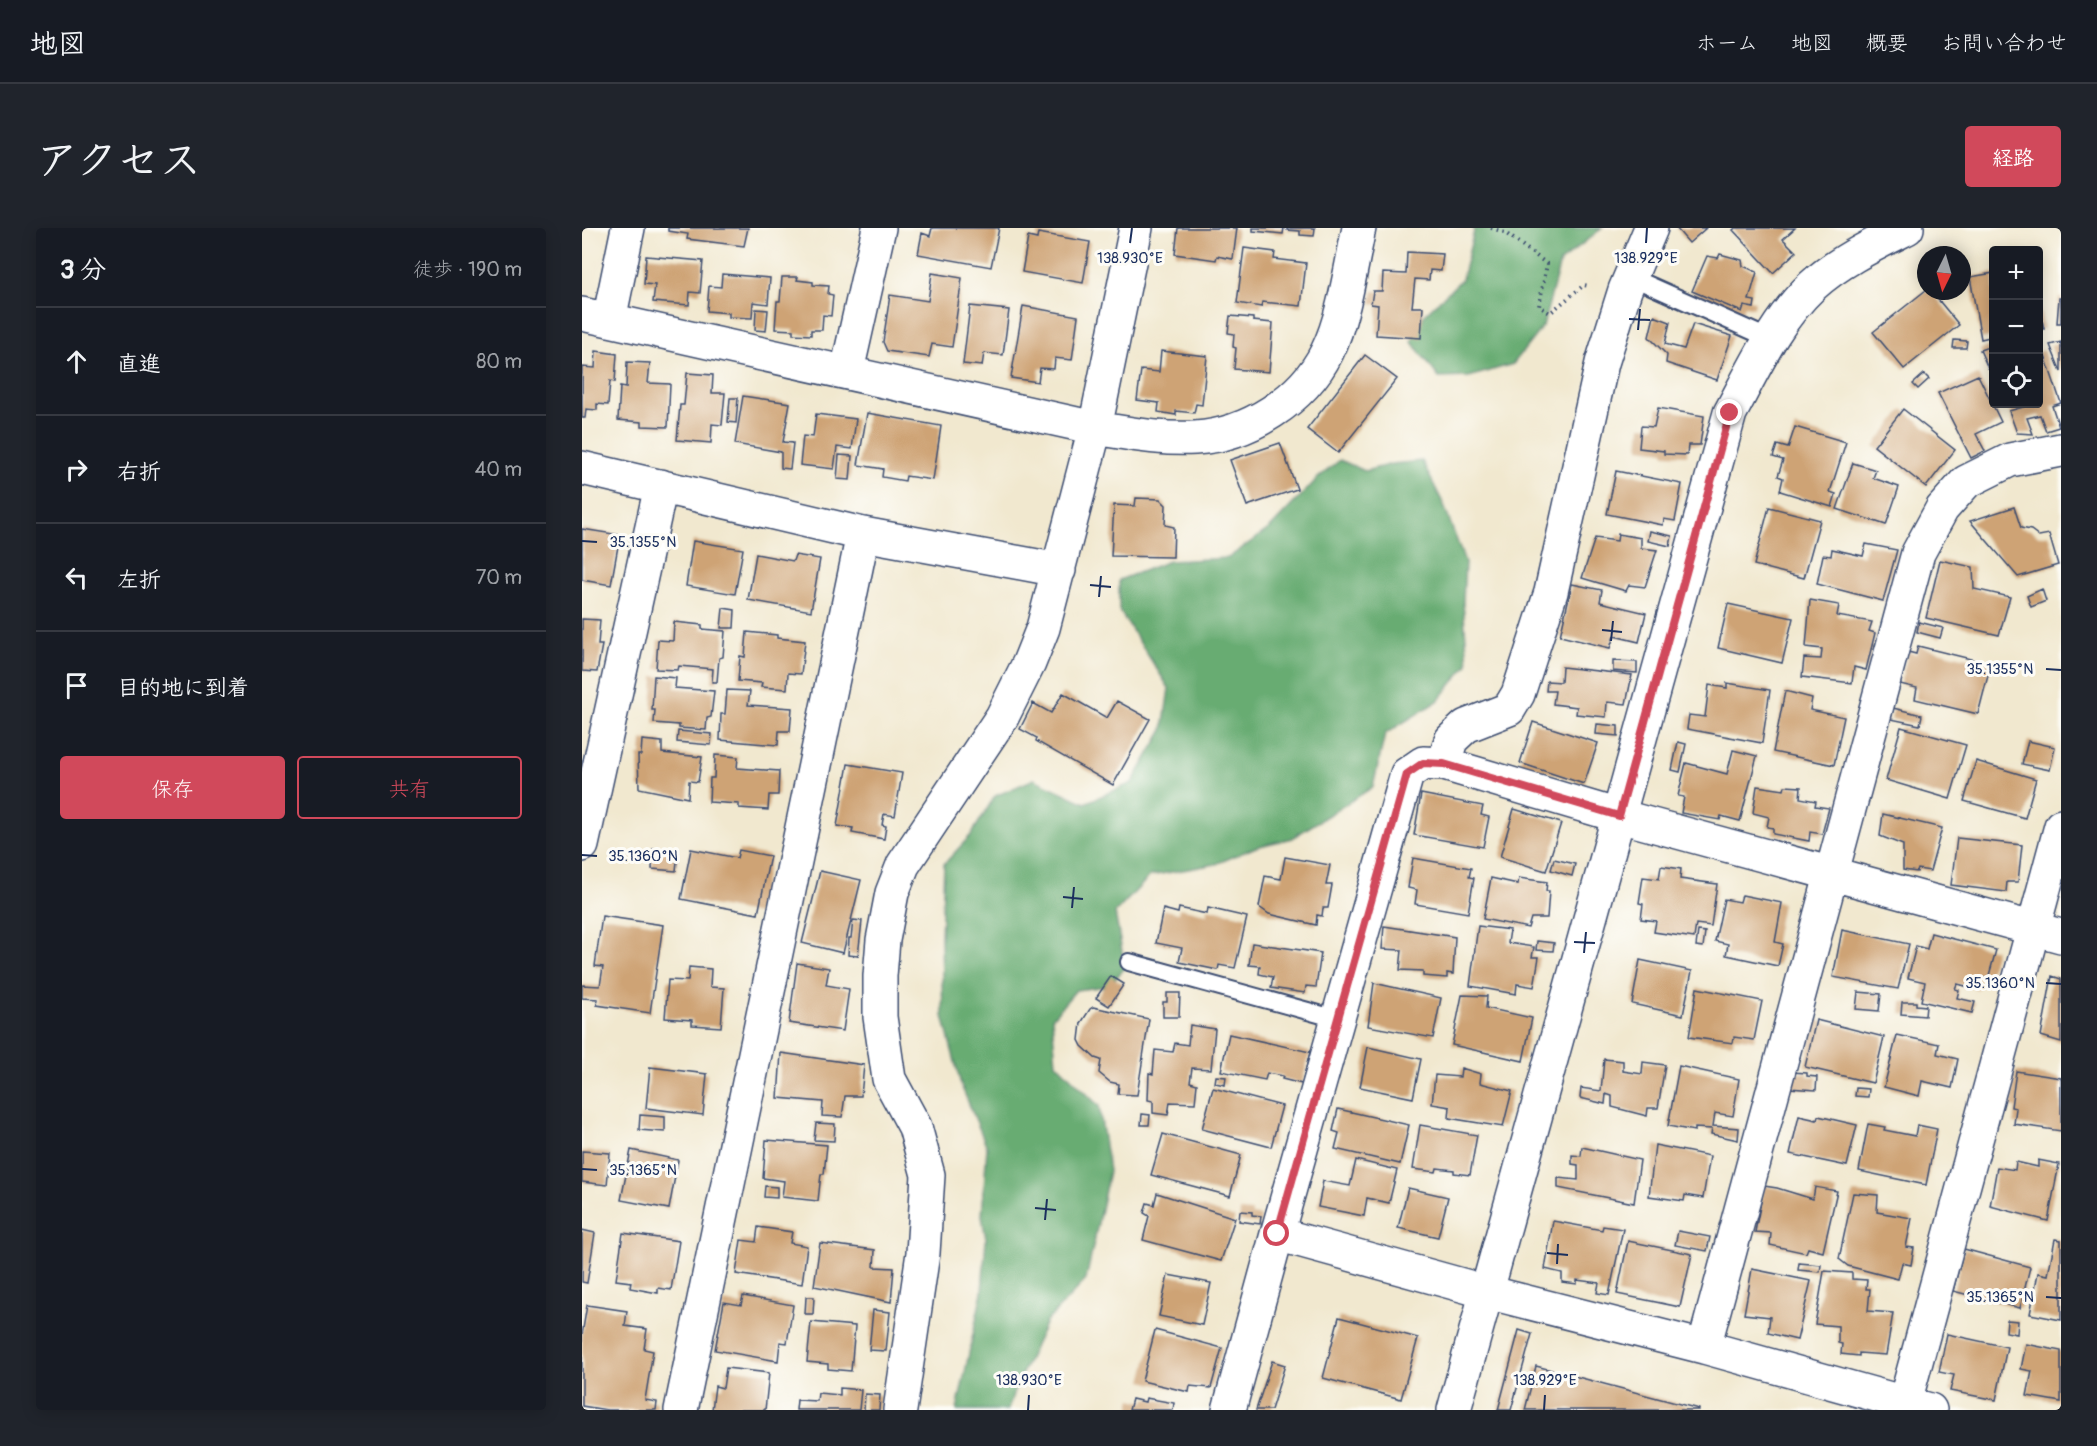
<!DOCTYPE html>
<html lang="ja">
<meta charset="utf-8">
<style>
body{margin:0;font-family:Pangolin,"Klee One",sans-serif;background:#20242c;color:#f1f3f6}
.controls{position:absolute;right:18px;top:18px;display:grid;overflow:hidden;border-radius:6px;box-shadow:0 3px 15px #0003}
.controls button{width:54px;height:54px;display:grid;place-items:center;padding:0;border:0;border-bottom:2px solid #363941;background:#171b24;color:#f1f3f6;font:30px sans-serif}
.compass{position:absolute;left:1335px;top:18px;width:54px;height:54px;border-radius:50%;background:#171b24;box-shadow:0 3px 15px #0003;rotate:185deg}
.stop{position:absolute;width:18px;height:18px;margin:-14px;border:4px solid #d1495b;border-radius:50%;background:#fff}
.stop.end{background:#d1495b;border-color:#fff;box-shadow:0 2px 6px #0008}
.list{margin:0;padding:0;list-style:none}
h2{display:flex;justify-content:space-between;align-items:center;height:78px;margin:0;padding:0 24px;font-size:26px}
h2 small{font-size:20px;font-weight:400;color:#9ea1a6}
.list li{display:grid;grid-template-columns:39px 1fr auto;gap:18px;align-items:center;box-sizing:border-box;height:108px;padding:0 24px;border-top:2px solid #363941}
.list b{display:block;font-size:22px;white-space:nowrap}
.list em{font-size:20px;font-style:normal;color:#9ea1a6}
.actions{display:flex;gap:12px;padding:18px 24px}
.actions a{flex:1;padding:14px 0;border:2px solid #d1495b;border-radius:6px;text-align:center;font-size:21px;color:#d1495b}
.actions .main{background:#d1495b;color:#fff}
.icon{flex:none;width:33px;height:33px;fill:none;stroke:currentColor;stroke-width:2;stroke-linecap:round;stroke-linejoin:round}
.map{position:relative;flex:none;width:1479px;height:1182px;overflow:hidden;border-radius:6px}
header{display:flex;align-items:center;gap:36px;box-sizing:border-box;height:84px;padding:0 30px;background:#171b24;border-bottom:2px solid #363941}
header strong{font-size:28px}
nav{display:flex;gap:33px;margin-inline-start:auto;font-size:21px}
.intro{display:flex;align-items:center;justify-content:space-between;box-sizing:border-box;height:144px;padding:0 36px}
h1{margin:0;font-size:42px}
.button{padding:15px 27px;border-radius:6px;background:#d1495b;color:#fff;font-size:21px;font-weight:700}
main{display:flex;gap:36px;padding:0 36px}
aside{flex:1;background:#171b24;border-radius:6px;box-shadow:0 3px 15px #0003}
.map>svg:first-child{display:block}
</style>
<header>
<strong>地図</strong>
<nav><a>ホーム</a><a>地図</a><a>概要</a><a>お問い合わせ</a></nav>
</header>
<div class="intro"><h1>アクセス</h1><a class="button">経路</a></div>
<main>
<aside>
<h2>3 分<small>徒歩 · 190 m</small></h2>
<ul class="list">
<li><svg class="icon" aria-label="ahead" viewBox="0 0 24 24"><path d="M12 20V5M6 11l6-6 6 6"/></svg><div><b>直進</b></div><em>80 m</em></li>
<li><svg class="icon" aria-label="right" viewBox="0 0 24 24"><path d="M7 20v-9h11M14 6l5 5-5 5"/></svg><div><b>右折</b></div><em>40 m</em></li>
<li><svg class="icon" aria-label="left" viewBox="0 0 24 24"><path d="M17 20v-9H6M10 6l-5 5 5 5"/></svg><div><b>左折</b></div><em>70 m</em></li>
<li><svg class="icon" aria-label="arrive" viewBox="0 0 24 24"><path d="M6 21V4h12l-3 4 3 4H6"/></svg><div><b>目的地に到着</b></div></li>
</ul>
<div class="actions"><a class="main">保存</a><a>共有</a></div>
</aside>
<div class="map">
<svg width="1479" height="1182" viewBox="0 0 1479 1182">
<rect width="100%" height="100%" fill="#fdfcf7"/>
<filter id="ink" filterUnits="userSpaceOnUse"><feTurbulence type="fractalNoise" baseFrequency=".0167" numOctaves="2"/><feDisplacementMap in="SourceGraphic" scale="12" xChannelSelector="R" yChannelSelector="G"/><feConvolveMatrix kernelMatrix="1 2 1 2 8 2 1 2 1" color-interpolation-filters="sRGB"/></filter>
<filter id="wash" filterUnits="userSpaceOnUse"><feTurbulence type="fractalNoise" baseFrequency=".008" numOctaves="4" result="noise"/><feDisplacementMap in="SourceGraphic" scale="24" xChannelSelector="R" yChannelSelector="G"/><feGaussianBlur stdDeviation="1.35" result="paint"/><feColorMatrix in="noise" values="0 0 0 0 0 0 0 0 0 0 0 0 0 0 0 0 0 1.4 0 .05"/><feComposite in="paint" operator="in"/></filter>
<g filter="url(#wash)">
<rect width="100%" height="100%" fill="#f1e8cf"/>
<path fill="#68ac72" stroke="#426e68" stroke-width="1.5" d="M891 0H1020L978 34 961 98 931 136 887 149 857 150 830 114 843 86 880 51 892 3Z
M758 232 783 243 810 236 840 233 861 275 883 334 881 374 886 436 856 473 803 506 791 559 710 610 674 619 634 636 568 648 533 685 543 740 526 758 494 762 470 790 474 835 517 878 527 943 504 1052 464 1094 433 1161 426 1182H375L400 1064 404 1011 400 988 405 919 379 857 361 788 359 710 362 636 389 607 413 568 452 551 503 575 550 555 581 502 587 460 537 382V352L587 333 646 330 688 300 736 250Z"/>
<g id="blocks">
<path fill="#cea375" d="M86 0H166L162 18 105 11 106 6 86 3Z
M350 0H417L409 39 336 26 340 5 348 8Z
M596 0H655L651 31 635 28 634 32 593 26Z
M671 0H702L701 6 671 3Z
M705 0H733L732 8 718 7V3L705 2Z
M1094 0H1124L1107 15Z
M1153 0H1213L1201 11 1214 24 1191 45 1151 2Z
M456 5 508 14 501 55 440 44 446 9 455 11Z
M662 20 693 24 692 31 724 35 719 78 680 74 679 79 655 75Z
M825 24 861 26 859 43 848 42 847 52 833 51 830 79H841L839 110 794 107 796 77 789 76 791 63H800L801 45 824 46Z
M1138 26 1160 32 1161 38 1175 44 1167 72 1173 73 1172 80 1162 78 1160 84 1110 63 1125 28 1136 30Z
M64 28 121 33 118 65 108 64 107 77 71 74 73 57 62 56Z
M350 45 380 50 370 119 350 116 347 129 305 123 301 114 308 67 346 73Z
M1412 45V108L1399 111 1388 49Z
M140 46 188 50 186 76 171 74 170 90 147 89V85L125 83 127 58 139 59Z
M200 49H216L215 52 231 54V57L247 58 246 66 251 67 249 88 241 87 240 102H229V107L211 106V102L193 101 195 73H198Z
M1344 62 1349 63 1377 97 1322 141 1291 104Z
M1477 70H1479V95H1475Z
M1456 74 1462 101H1456Z
M388 78 427 82 421 127 402 125 400 138 381 136Z
M441 78 496 88 490 132 473 130 472 141 458 140 456 154 429 150Z
M174 81 186 82 184 103 173 102Z
M648 88 671 90V93L691 95 687 144 652 141 654 120 651 119 652 106 646 105Z
M1072 88 1088 94 1083 116 1102 121 1111 96 1150 108 1135 152 1084 135 1085 127 1067 109Z
M1372 112 1385 113 1384 120H1371Z
M1479 114V144L1468 117Z
M1412 117V138L1406 140 1398 122Z
M1461 122 1479 175 1470 178 1477 199 1464 203 1458 187 1445 190 1451 206 1435 205 1427 183 1441 179 1439 176H1456V124Z
M14 123 35 126 33 154 28 153 26 177 15 176V182L4 181 3 190H0V139L13 140Z
M579 123 625 128 620 177 614 176 612 185 594 183V187L576 184 577 175 555 172 559 142 577 144Z
M783 127 815 151 756 225 725 201Z
M45 134 68 135 66 155 88 156 86 199 60 198V194L36 192 38 159 44 160Z
M105 145 131 147 130 165H143L140 197 130 196 129 215 95 212 98 177H102Z
M1342 146 1347 151 1336 161 1331 156Z
M1396 147 1419 194 1394 206 1403 223 1389 230 1356 165Z
M161 168 208 175 201 214 211 215 208 241 199 240V224L153 216Z
M148 170H156L154 195 146 194Z
M1076 180 1122 188 1118 217H1106L1105 227 1082 226V223L1057 220 1059 198 1072 199Z
M1321 181 1373 222 1344 259 1292 218Z
M285 185 359 198 351 252 324 248 323 253 300 249 301 241 276 237Z
M234 186 274 191 270 221 255 219 252 241 218 237 221 208 231 209Z
M1213 199 1264 214 1248 264 1254 266 1250 279 1198 263 1201 250 1196 248 1201 232 1191 229 1195 217 1206 220Z
M698 215 715 261 665 278 648 232Z
M257 227 270 228 268 252 255 251Z
M1271 235 1294 242 1291 250 1317 259 1304 297 1255 281Z
M1034 243 1100 256 1093 293 1082 291 1081 297 1025 286Z
M554 270 578 271 584 277 583 297 592 299 591 329 529 328 532 277 553 278Z
M1187 279 1238 292 1222 350 1172 337Z
M1432 279 1439 300 1449 302 1457 308 1467 306 1476 337 1436 349 1388 293Z
M0 301 38 307 29 357 0 352Z
M1068 303 1090 308 1088 318 1066 313Z
M1036 306 1059 310V320L1075 322 1063 359 1047 357 1044 363 1000 350 1013 310 1035 313Z
M111 313 161 321 153 366 104 358Z
M1284 316 1315 322 1301 373 1235 356 1241 327 1249 328 1250 321 1281 328Z
M174 326 211 333 213 327 238 331 229 383 166 372Z
M1358 332 1391 339 1392 361 1428 369 1417 407 1344 390Z
M990 356 1020 362 1018 374 1064 385 1057 414 1032 408 1028 420 978 408Z
M1460 361 1464 373 1449 379 1445 368Z
M1228 372 1257 377 1255 388 1290 394 1287 403 1293 405 1284 442 1272 439 1270 455 1220 449 1222 430 1239 431 1240 421 1224 419Z
M1146 376 1211 390 1200 435 1136 420Z
M141 380 153 382 152 400H139Z
M0 391 18 392 16 417H20L15 444 0 443Z
M92 394 120 397V401L143 403 141 429 137 430 135 454H130L131 441 97 438 96 442 74 441 76 412 91 413Z
M1337 394 1361 400 1358 410 1335 404Z
M165 404 195 407V410L223 413 219 446 206 445 205 461 179 459 180 455 156 453 158 428 163 429Z
M1336 418 1409 436 1396 486 1333 471 1335 460 1318 456 1326 424 1334 426Z
M1031 433 1055 434V445L1031 443Z
M980 439 1050 447 1044 476 1025 474 1024 489 994 486 995 479 971 476 973 463H964L965 453 979 454Z
M72 448 94 450 93 460 132 463 129 489 125 490 124 502 97 500V497L72 495 73 482H70Z
M1145 455 1188 462 1180 515 1105 501 1107 487 1123 489 1127 457 1145 460Z
M145 462 168 463 166 477 210 480 208 503H197L196 517 138 512 139 486H143Z
M1203 463 1230 470 1228 482 1262 489 1252 537 1191 524Z
M481 465 525 490 535 473 568 491 531 557 454 513 455 510 438 501 451 475 469 485Z
M1311 480 1340 487 1338 497 1309 491Z
M951 494 1016 515 1002 556 938 535Z
M1015 496 1036 498V508L1014 506Z
M1319 499 1384 517 1368 571 1304 552Z
M96 503 130 506 129 517 95 514Z
M60 512 80 514V525L120 529 116 554 107 553 106 570 57 560 56 527H59Z
M1446 513 1473 519 1468 542 1440 536Z
M1096 514 1104 516 1098 544 1090 542Z
M1151 522 1175 528 1158 593 1139 588 1138 592 1099 585 1102 569 1096 568 1104 535 1145 546Z
M133 527 156 529 155 540 197 543 196 567H187L186 582 157 580V576L127 574 128 550H132Z
M1394 533 1454 551 1443 590 1382 573Z
M266 536 320 545 313 588 302 586 300 597 304 598 302 611 270 605 271 600 255 598Z
M1175 558 1202 562 1203 558 1219 559 1218 570 1234 573 1233 578 1247 580 1240 606 1228 604 1227 613 1191 606V600L1185 599 1187 589 1171 585Z
M839 566 901 578 899 587 907 589 901 619 832 607Z
M932 581 979 595 964 643 918 629Z
M1301 586 1360 600 1348 643 1336 641 1335 644 1321 642V617L1298 608Z
M1375 610 1440 617 1436 654H1425L1424 664 1369 657Z
M71 621 96 623 94 643 70 641Z
M109 621 155 630 157 622 188 628 176 686 99 671Z
M703 629 748 637 744 657H750L746 680H741L740 688 735 687 734 697 687 686 677 679 683 648 699 651Z
M831 630 889 640 887 649 892 650 886 685 833 676 835 662 826 660Z
M972 631 993 636 990 648 969 642Z
M1079 638 1099 641 1098 651 1135 656 1129 698 1114 696 1112 710 1072 704 1074 693 1059 691 1061 676 1057 675 1061 649 1077 651Z
M238 643 279 652 261 725 220 715Z
M909 650 936 656 937 650 965 654 964 663H967L965 690H949L946 700 901 691Z
M1160 667 1200 675 1193 714 1201 716 1196 738 1144 727 1146 716 1133 713 1142 671 1158 674Z
M597 680 625 686 626 680 665 689 653 740 637 737 636 742 597 734 600 720 574 715 581 681 596 685Z
M20 688 81 697 68 785 15 777 16 771 0 770V757L18 758 21 739 13 738Z
M271 692 280 693 276 728 266 727 267 710H269Z
M802 698 873 709 871 746 865 745V750L841 748V743L818 742 820 722 800 721Z
M896 698 928 702 926 715 952 719 950 729H957L952 759 935 756 934 766 888 758Z
M1260 702 1327 716 1316 761 1251 749Z
M1116 703 1123 704 1121 719 1114 718Z
M1349 705 1414 722 1406 751 1398 749 1396 761 1375 756 1373 761 1377 762 1375 770 1393 774 1390 785 1339 773 1343 754 1326 750 1334 718 1345 721Z
M955 713 972 715 971 723 954 722Z
M670 715 739 725 734 759 724 758 723 765 689 760 691 749 677 746 678 738 667 737Z
M1058 732 1110 743 1101 787 1050 776Z
M215 735 247 740 244 757 267 761 261 803 207 795Z
M107 739 129 741 128 759 142 760 139 799 110 797V792L83 790 86 752 106 753Z
M529 748 542 756 527 778 514 770Z
M1470 748 1479 751V814L1459 808Z
M792 755 859 770 851 810 786 798Z
M1115 760 1180 773 1172 812 1152 809 1151 815 1107 809Z
M1276 764 1299 766 1297 783 1274 781Z
M585 765H598L597 789H581V774H585Z
M880 767 905 768 904 780 950 790 941 833 870 817Z
M1320 774H1334V777L1344 778 1343 788 1319 786Z
M511 779 567 791 555 867 536 866 537 856 528 854 517 845 519 832 513 830 500 818 497 812 499 795 508 781Z
M1234 792 1302 809 1291 855 1223 839Z
M608 797 633 801 629 841 610 840 608 854 615 856 613 875 588 874 586 887 571 885V873L566 872 567 845 571 846 573 822 591 824 593 815 606 817Z
M647 806 728 824 720 856 700 851 701 848 685 845 683 852 639 843Z
M1315 807 1357 816 1355 826 1376 831 1370 860 1340 853 1337 868 1302 859Z
M786 819 839 831 831 870 778 859Z
M199 825 282 837 279 868H263L260 889 240 888 241 874 196 870Z
M1022 831 1041 833V843L1060 846 1061 834 1083 837 1076 880H1066L1065 888 1030 879V868L1024 866 1023 876 998 870 999 860 1019 863Z
M1097 838 1157 851 1151 888 1133 885 1131 898 1157 900 1156 912 1129 906 1130 901 1113 900V903L1086 898Z
M68 839 125 846 121 887 64 880Z
M879 840 899 846 898 855 930 863 921 899 867 890 868 879 850 876 853 847 878 849Z
M1434 843 1479 850V903L1432 896 1434 880 1429 879Z
M1209 844 1225 845V848L1235 849 1234 862 1207 860Z
M634 848 644 849 643 857 633 855Z
M631 860 700 878 689 919 620 901Z
M1274 860 1287 861 1286 869 1273 868Z
M756 881 827 897 818 936 753 921 757 905 751 903Z
M560 886 568 887 567 897H559Z
M58 887 83 889V904L57 902Z
M1217 888 1235 892 1236 888 1275 897 1265 938 1208 926Z
M234 895 253 896 252 913 232 912Z
M1286 896 1303 899 1302 902 1333 908 1335 897 1355 901 1344 957 1277 943Z
M838 897 895 907 888 947 872 945V942L855 940 854 944 831 941Z
M581 906 659 927 648 968 569 947Z
M184 912 245 917 242 946H239L236 973 200 969 202 953 181 950Z
M1073 917 1128 928 1121 970 1103 967 1102 973 1067 968Z
M1000 919 1058 932 1052 975 976 960V950L996 952V937L990 936V927L999 928Z
M49 922 96 932 87 981 39 972Z
M0 923 28 925 25 957 0 954Z
M774 932 815 942 807 975 785 970 782 988 736 979 741 953 768 958Z
M1456 932 1477 936 1466 993 1408 978 1415 939 1433 942 1434 934 1456 939Z
M183 958 195 959V970L182 969Z
M1182 958 1195 960 1231 971 1233 959 1255 963 1241 1024 1226 1020 1224 1025 1188 1017 1189 1005 1173 1004Z
M826 960 866 969 856 1009 816 1000Z
M575 965 653 990 639 1033 561 1012 567 988 562 985 565 975 572 977Z
M1271 965 1296 967 1295 984 1330 990 1324 1019 1332 1020 1329 1037 1320 1035 1316 1051 1266 1038 1257 1031Z
M658 983 670 984V987L679 988 678 996 657 993Z
M971 993 1020 1002 1021 998 1041 1001 1027 1067 1015 1065 1017 1055 995 1052V1056L980 1054V1045L963 1041Z
M176 999 210 1004 208 1015 225 1018 220 1056 154 1046 159 1012 174 1014Z
M0 1002 13 1005 5 1055 0 1054Z
M1096 1003 1128 1009 1125 1023 1093 1017Z
M41 1005 97 1013 89 1062 76 1060V1065L48 1060 49 1054 34 1052Z
M1473 1011 1479 1012V1092L1448 1086 1456 1045 1466 1047Z
M1046 1013 1110 1026 1098 1079 1035 1066Z
M238 1015 293 1022 292 1039 312 1040 309 1074 232 1058Z
M1382 1021 1448 1039 1438 1080 1371 1063Z
M1217 1035 1239 1037 1238 1044 1216 1042Z
M1170 1041 1229 1053 1215 1112 1186 1105 1188 1089 1162 1086Z
M1242 1043 1270 1045V1051L1285 1052 1284 1061H1288L1286 1083 1311 1085 1304 1127 1277 1125V1128L1259 1126 1260 1116 1256 1115V1098L1233 1096Z
M586 1047 629 1055 620 1097 577 1088Z
M161 1068 211 1077 205 1115 198 1114 196 1133 133 1122 142 1074 159 1077Z
M224 1069H232L231 1086H223Z
M5 1077 45 1083 43 1098 65 1101 62 1121 71 1123 63 1172 75 1174 74 1182H25L0 1178V1107Z
M291 1082 308 1084 304 1123 287 1122Z
M757 1089 836 1110 819 1171 741 1150Z
M1425 1092 1436 1093 1435 1106 1424 1104Z
M229 1094 273 1098 269 1143 246 1141V1136L225 1134Z
M573 1102 640 1120 629 1160 608 1158 607 1164 560 1153Z
M937 1102 950 1106 929 1182H916Z
M1365 1106 1425 1119 1414 1172 1368 1163 1372 1147 1357 1144Z
M1444 1116 1479 1123V1174L1445 1168 1450 1143 1439 1141Z
M690 1133 703 1137 689 1182H674Z
M954 1138 1117 1181V1182H943Z
M144 1140 187 1145 183 1182H130L133 1158 141 1160Z
M258 1160 279 1162 277 1182H214L215 1172 235 1173 236 1165 258 1167Z
M283 1166 298 1167 297 1182H282Z
M564 1170 592 1175 591 1182H547L550 1171 563 1174Z"/>
</g>
</g>
<g filter="url(#ink)">
<use href="#blocks" fill-opacity="0" stroke="#3b4b6f" stroke-width="1.5"/>
<g fill="none" stroke-linecap="round" stroke-linejoin="round">
<g stroke="#3b4b6f" stroke-width="20">
<path id="service" d="M1049 49 1188 111
M547 734 755 791"/>
</g>
<g stroke="#3b4b6f" stroke-width="36">
<path id="minor" d="M0 86 513 200C545 205 579 212 613 210 666 207 721 172 745 124 762 90 769 38 777 0
M27 92 46 0
M265 143 297 0
M0 240 281 306 477 342
M862 536 1037 588 1479 708
M0 617 79 258
M695 1006 905 1064 1122 1119 1348 1182
M1122 1119 1336 325 1360 281 1384 254 1428 232 1479 222
M1323 1174 1479 598
M99 1182 281 306
M318 1182 341 1025 346 947 333 899 307 851 298 789V748L301 712 310 665 321 637 420 489 447 435 461 400 513 200 554 0
M647 1182 695 1006 825 546 841 535 862 536 869 512 884 498 927 481 936 466 969 364 1020 135 1043 62 1069 0"/>
</g>
<g stroke="#3b4b6f" stroke-width="36">
<path id="tertiary" d="M872 1182 1148 185C1172 141 1193 93 1230 58 1257 33 1293 16 1325 0"/>
</g>
<path stroke="#3b4b6f" stroke-width="4" stroke-dasharray="1.5 4.5" stroke-linecap="butt" d="M909 0 922 4 965 36 957 78 968 85 1002 57 1007 58"/>
<use href="#service" stroke="#fff" stroke-width="16"/>
<use href="#minor" stroke="#fff" stroke-width="33"/>
<use href="#tertiary" stroke="#fff" stroke-width="33"/>
</g>
</g>
<g fill="none" stroke-linecap="round" stroke-linejoin="round" filter="url(#ink)">
<path stroke="#d1495b" stroke-width="8" d="M695 1006 825 546 841 535 862 536 1037 588 1148 185"/>
</g>
<path fill="none" stroke="#1b2f5e" stroke-width="2" d="M548 15 550 0M1064 15 1065 0M1047 91 1068 92M1056 102 1058 81M0 313 15 314M508 357 529 359M517 369 519 348M1020 402 1040 404M1029 413 1031 393M1464 441 1479 442M0 627 15 628M481 669 501 671M490 680 492 659M992 714 1013 715M1002 725 1004 704M1464 755 1479 756M0 941 15 942M453 980 474 982M463 992 465 971M965 1025 986 1027M975 1036 976 1016M1464 1069 1479 1070M446 1182 447 1167M962 1182 963 1167"/>
<g font-size="15" text-anchor="middle" fill="#1b2f5e" stroke="#fdfcf7" stroke-width="6" stroke-linejoin="round" paint-order="stroke">
<text x="548" y="35">138.930°E</text>
<text x="1064" y="35">138.929°E</text>
<text x="61" y="319">35.1355°N</text>
<text x="1418" y="446">35.1355°N</text>
<text x="61" y="633">35.1360°N</text>
<text x="1418" y="760">35.1360°N</text>
<text x="61" y="947">35.1365°N</text>
<text x="1418" y="1074">35.1365°N</text>
<text x="447" y="1157">138.930°E</text>
<text x="963" y="1157">138.929°E</text>
</g>
</svg>
<div class="controls">
<button>+</button>
<button>−</button>
<button><svg class="icon" aria-label="locate" viewBox="0 0 24 24"><circle cx="12" cy="12" r="6"/><path d="M12 2v4M12 18v4M2 12h4M18 12h4"/></svg></button>
</div>
<svg class="compass" viewBox="-18 -18 36 36"><path d="M0-13l5 13h-10z" fill="#e53935"/><path d="M0 13l5-13h-10z" fill="#9ea1a6"/></svg>
<div class="stop" style="left:695px;top:1006px"></div>
<div class="stop end" style="left:1148px;top:185px"></div>
</div>
</main>
